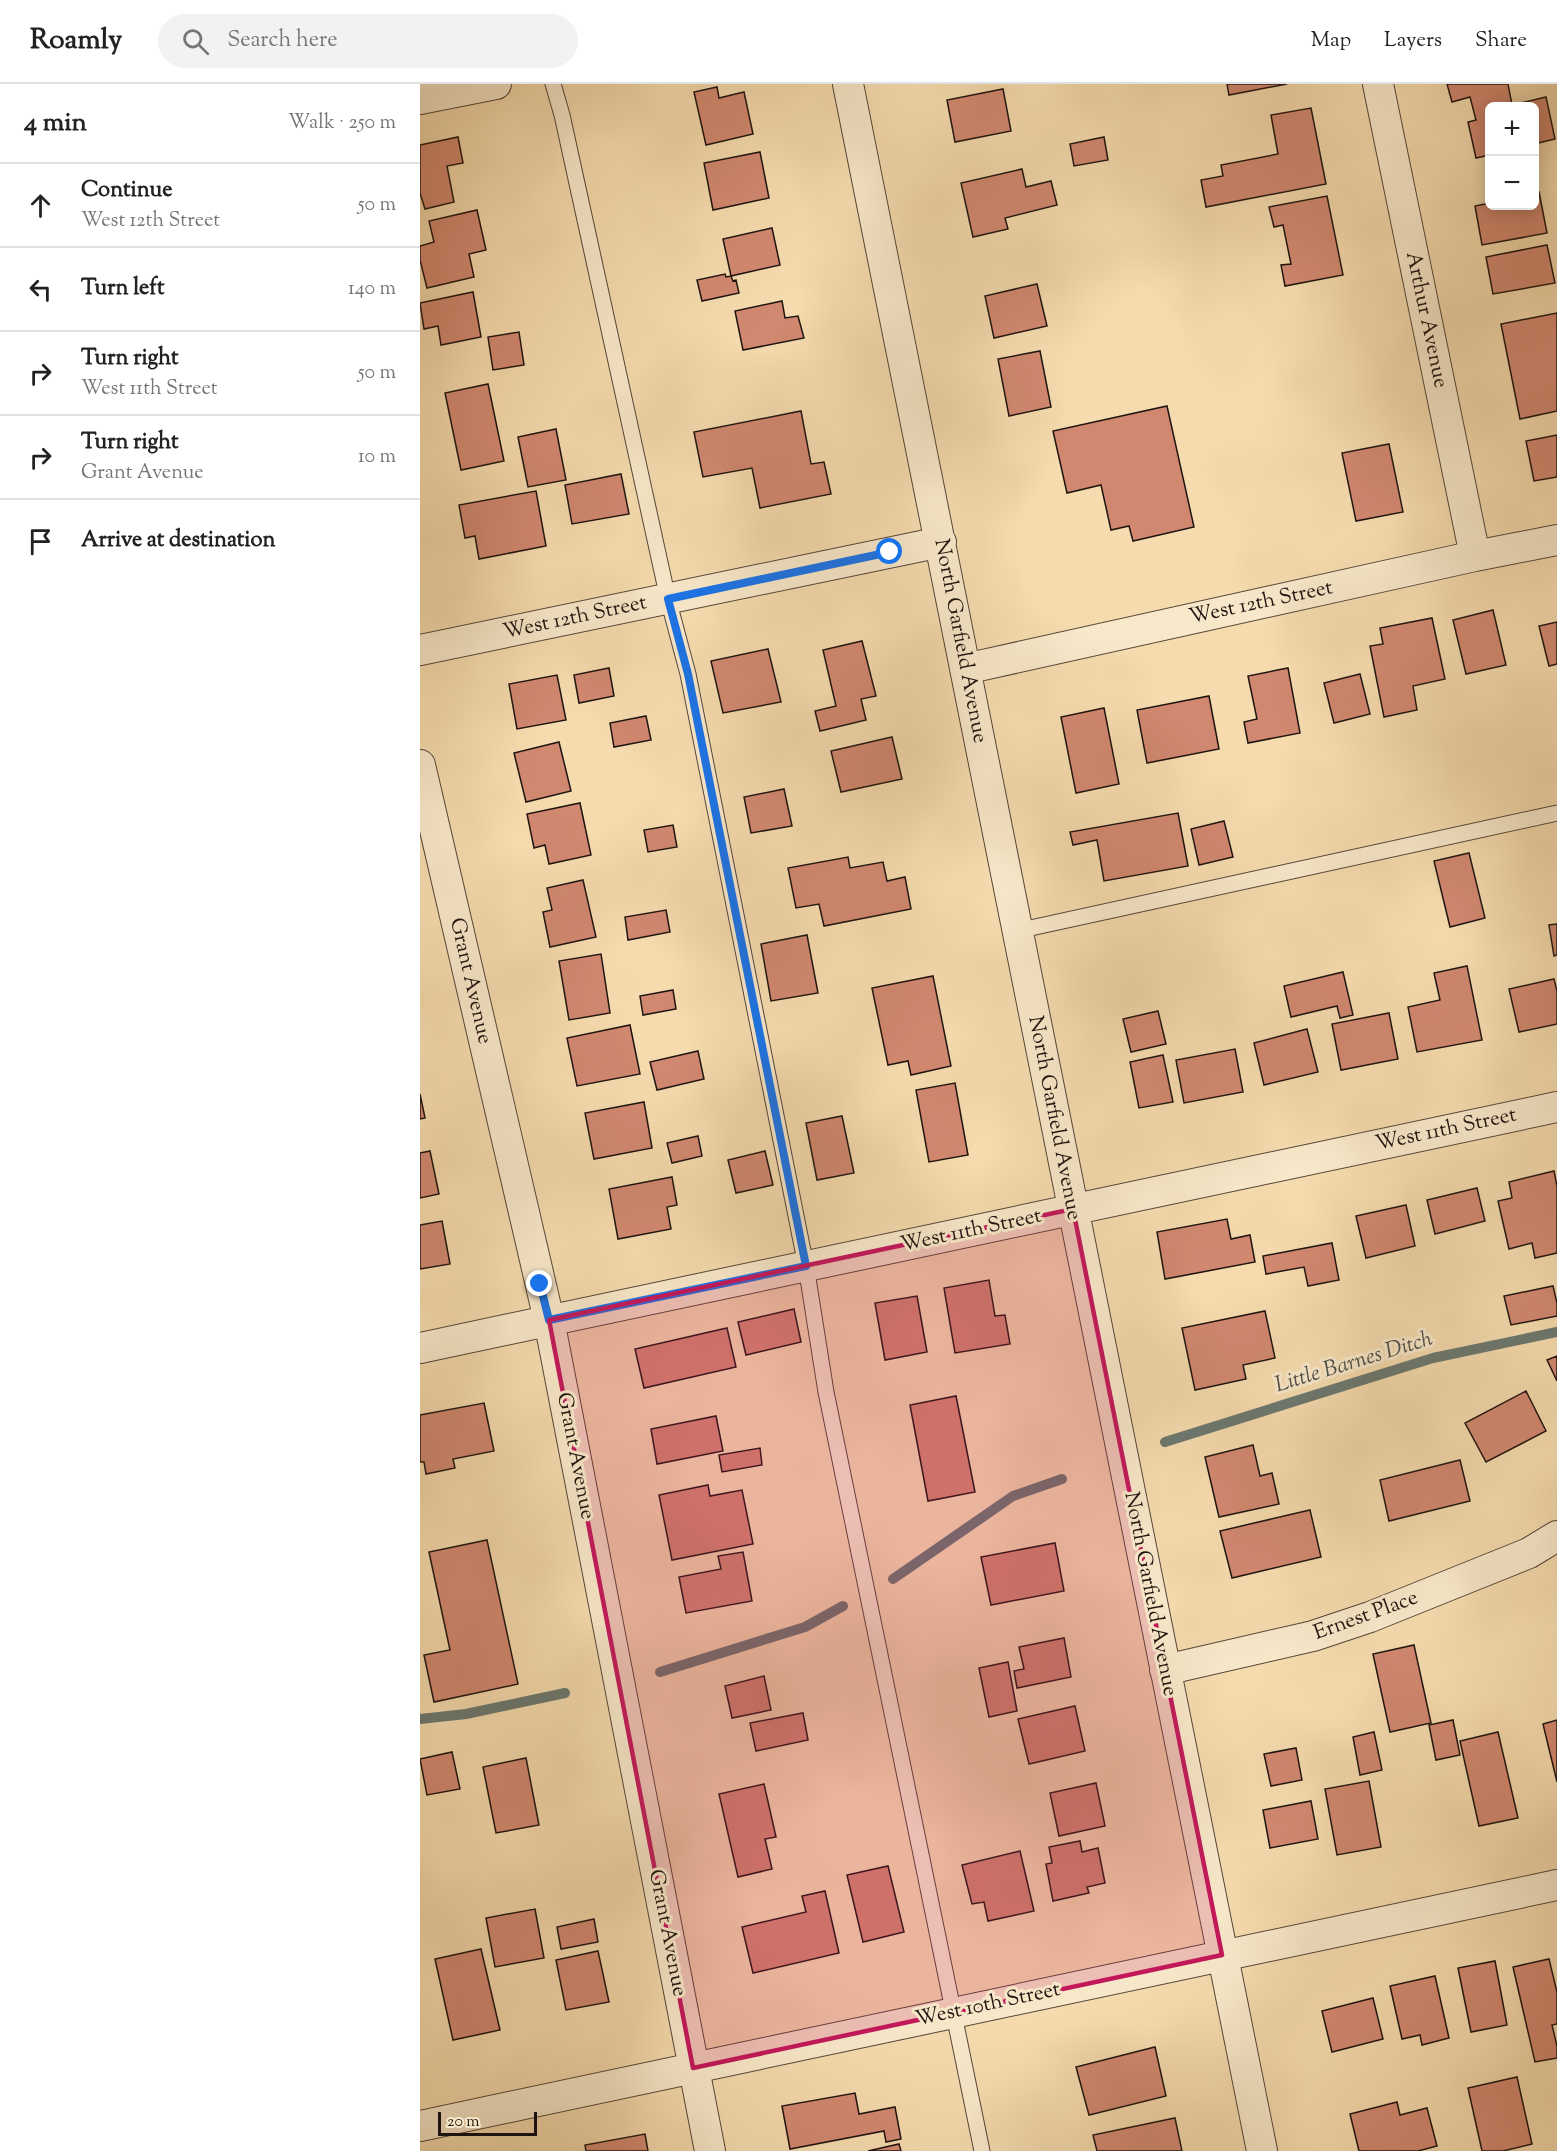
<!DOCTYPE html>
<meta charset="utf-8">
<style>
body{margin:0;font-family:"Sorts Mill Goudy",serif;background:#f2f2f2;color:#222}
.controls{position:absolute;right:18px;top:18px;display:grid;overflow:hidden;border-radius:9px;box-shadow:0 3px 15px #0003}
.controls button{width:54px;height:54px;display:grid;place-items:center;padding:0;border:0;border-bottom:2px solid #e0e0e0;background:#fff;color:#222;font:30px sans-serif}
.scale{position:absolute;left:18px;bottom:15px;width:99px;box-sizing:border-box;padding-left:6px;border:3px solid #1f1410;border-top:0;font-size:16px;line-height:21px;white-space:nowrap;color:#1f1410;-webkit-text-stroke:4px #f8e8ca;paint-order:stroke}
.stop{position:absolute;width:18px;height:18px;margin:-14px;border:4px solid #1a73e8;border-radius:50%;background:#fff}
.stop.end{background:#1a73e8;border-color:#fff;box-shadow:0 2px 6px #0008}
.list{margin:0;padding:0;list-style:none}
h2{display:flex;justify-content:space-between;align-items:center;height:78px;margin:0;padding:0 24px;font-size:26px}
h2 small{font-size:20px;font-weight:400;color:#767676}
.list li{display:grid;grid-template-columns:39px 1fr auto;gap:18px;align-items:center;box-sizing:border-box;height:84px;padding:0 24px;border-top:2px solid #e0e0e0}
.list b{display:block;font-size:22px;white-space:nowrap}
.list p{margin:0;font-size:20px;white-space:nowrap;color:#767676}
.list em{font-size:20px;font-style:normal;color:#767676}
.icon{flex:none;width:33px;height:33px;fill:none;stroke:currentColor;stroke-width:2;stroke-linecap:round;stroke-linejoin:round}
.map{position:relative;flex:none;width:1137px;height:2067px;overflow:hidden}
header{display:flex;align-items:center;gap:36px;box-sizing:border-box;height:84px;padding:0 30px;background:#fff;border-bottom:2px solid #e0e0e0}
header strong{font-size:28px}
nav{display:flex;gap:33px;margin-inline-start:auto;font-size:21px}
.search{width:420px;height:54px;background:#f2f2f2;display:flex;align-items:center;gap:15px;box-sizing:border-box;padding:0 21px;border-radius:33px;color:#767676;font-size:22px}
main{display:flex}
aside{flex:1;background:#fff}
.map>svg:first-child{display:block}
</style>
<header>
<strong>Roamly</strong>
<div class="search"><svg class="icon" aria-label="search" viewBox="0 0 24 24"><circle cx="10" cy="10" r="6"/><path d="M15 15l6 6"/></svg>Search here</div>
<nav><a>Map</a><a>Layers</a><a>Share</a></nav>
</header>
<main>
<aside>
<h2>4 min<small>Walk · 250 m</small></h2>
<ul class="list">
<li><svg class="icon" aria-label="ahead" viewBox="0 0 24 24"><path d="M12 20V5M6 11l6-6 6 6"/></svg><div><b>Continue</b><p>West 12th Street</p></div><em>50 m</em></li>
<li><svg class="icon" aria-label="left" viewBox="0 0 24 24"><path d="M17 20v-9H6M10 6l-5 5 5 5"/></svg><div><b>Turn left</b></div><em>140 m</em></li>
<li><svg class="icon" aria-label="right" viewBox="0 0 24 24"><path d="M7 20v-9h11M14 6l5 5-5 5"/></svg><div><b>Turn right</b><p>West 11th Street</p></div><em>50 m</em></li>
<li><svg class="icon" aria-label="right" viewBox="0 0 24 24"><path d="M7 20v-9h11M14 6l5 5-5 5"/></svg><div><b>Turn right</b><p>Grant Avenue</p></div><em>10 m</em></li>
<li><svg class="icon" aria-label="arrive" viewBox="0 0 24 24"><path d="M6 21V4h12l-3 4 3 4H6"/></svg><div><b>Arrive at destination</b></div></li>
</ul>
</aside>
<div class="map">
<svg width="1137" height="2067" viewBox="0 0 1137 2067">
<rect width="100%" height="100%" fill="#f5dbae"/>
<filter id="stains"><feTurbulence type="fractalNoise" baseFrequency=".00333" numOctaves="4"/><feColorMatrix values="0 0 0 0 .2 0 0 0 0 .09 0 0 0 0 .02 0 0 0 .5 -.17"/></filter>
<radialGradient id="worn" r=".72"><stop offset=".6" stop-color="#630" stop-opacity="0"/><stop offset="1" stop-color="#630" stop-opacity=".3"/></radialGradient>
<g fill="none" stroke-linecap="round" stroke-linejoin="round">
<path stroke="#6b786f" stroke-width="10" d="M745 1358 1013 1274 1137 1248
M473 1495 593 1412 642 1395
M240 1588 385 1543 423 1522
M0 1635 46 1630 145 1609"/>
</g>
<path fill="#d18870" stroke="#1f1410" stroke-width="1.5" d="M807 0H867L809 11Z
M1027 0H1088L1092 21 1126 13 1135 55 1114 60V22H1070V71L1056 74 1048 38 1056 36 1050 13 1032 18Z
M297 3 299 14 324 8 333 50 286 61 274 8Z
M583 5 591 47 535 58 527 16Z
M891 24 906 100 786 123 781 96 803 92 801 81 858 70 851 31Z
M38 53 43 79 27 82 34 118 5 125 0 109V61Z
M684 53 688 76 654 82 650 60Z
M340 68 349 114 293 126 284 79Z
M602 85 606 103 631 97 637 121 585 134 588 145 553 153 541 99Z
M1119 108 1127 149 1062 161 1055 122 1070 119V122H1114V109Z
M907 112 923 191 865 202 861 181 871 180 863 141 854 143 849 123Z
M57 126 66 166 49 170 54 193 7 204 0 176V162L14 158 9 137Z
M352 144 360 181 311 192 303 155Z
M1127 161 1135 199 1073 210 1066 173Z
M305 190 306 193 311 192 313 197 316 196 319 209 282 217 277 196Z
M617 200 627 242 574 254 565 212Z
M53 208 61 253 21 261 18 242 4 245 0 219Z
M362 217 365 234 378 232 384 254 323 266 315 227Z
M1137 229V327L1100 335 1081 240Z
M99 248 104 281 73 286 68 253Z
M620 267 631 323 589 332 578 275Z
M68 300 84 377 41 386 25 309Z
M747 322 774 443 713 457 709 442 691 446 681 401 647 409 633 347Z
M381 327 391 380 404 378 411 410 340 424 332 384 283 393 274 348Z
M136 345 146 396 108 403 98 353Z
M1137 351V393L1114 397 1106 357Z
M969 360 983 428 936 437 922 369Z
M201 390 209 430 152 440 145 401Z
M116 407 126 462 59 475 55 452 45 454 39 421Z
M1073 526 1086 581 1046 590 1033 536Z
M1012 534 1025 595 993 602 997 626 964 633 950 562 963 560 960 544Z
M1137 538V580L1129 582 1119 542Z
M442 557 456 612 441 615 446 636 400 647 395 627 416 622 403 566Z
M348 565 361 618 303 629 291 577Z
M189 584 194 612 159 619 154 591Z
M868 584 880 649 828 659 824 638 837 635 828 592Z
M940 590 950 630 914 639 904 599Z
M137 591 146 636 97 645 89 600Z
M789 612 799 665 727 679 717 626Z
M684 624 699 700 656 709 641 633Z
M226 632 231 656 194 663 190 639Z
M472 653 482 695 421 708 411 667Z
M139 658 151 707 106 718 94 669Z
M364 705 372 742 331 749 324 713Z
M160 719 171 771 129 780 125 761 114 764 107 730Z
M758 729 768 782 684 797 677 756 653 761 650 748Z
M804 737 813 773 779 781 771 745Z
M253 741 257 763 228 768 224 746Z
M1049 769 1065 834 1030 843 1014 777Z
M428 773 430 784 463 778 467 797 485 793 491 825 404 842 399 820 376 824 368 784Z
M163 796 176 853 130 863 123 828 132 826 127 804Z
M246 826 250 848 208 856 205 833Z
M1137 840V871L1134 872 1129 841Z
M387 851 398 909 351 917 341 860Z
M181 870 190 929 149 936 139 877Z
M1047 882 1062 956 997 968 988 923 1020 916 1014 889Z
M923 888 933 931 920 934 917 922 871 933 864 902Z
M513 892 531 982 491 991 488 977 468 981 452 904Z
M1134 895 1137 907V940L1099 948 1089 905Z
M253 906 256 925 223 931 220 912Z
M738 927 746 960 711 968 703 935Z
M969 929 978 975 921 986 912 940Z
M210 941 220 990 157 1002 147 954Z
M887 945 898 988 844 1001 834 959Z
M815 965 823 1008 764 1019 756 976Z
M278 967 284 995 237 1006 230 978Z
M743 971 753 1018 719 1024 710 978Z
M535 999 548 1071 509 1078 496 1006Z
M0 1010 5 1034 0 1035Z
M224 1018 232 1064 174 1075 165 1029Z
M422 1032 434 1089 397 1096 386 1039Z
M278 1052 282 1072 252 1079 247 1059Z
M10 1067 19 1110 0 1114V1069Z
M345 1067 353 1101 316 1109 308 1076Z
M1134 1087 1137 1102V1169L1115 1174 1112 1159 1089 1165 1078 1117 1092 1114 1089 1098Z
M252 1093 257 1121 247 1123 251 1145 198 1155 189 1105Z
M1057 1104 1065 1137 1015 1150 1007 1116Z
M986 1121 995 1162 946 1174 936 1132Z
M807 1135 811 1155 830 1151 835 1178 745 1195 737 1148Z
M22 1137 30 1180 0 1185V1141Z
M912 1159 919 1196 888 1202 884 1183 846 1190 843 1172Z
M569 1196 575 1232 585 1231 590 1260 535 1269 524 1204Z
M1133 1202 1137 1219V1232L1091 1241 1084 1212Z
M497 1212 507 1268 465 1276 455 1219Z
M374 1225 381 1258 326 1271 318 1238Z
M845 1227 855 1274 823 1281 826 1295 775 1306 762 1244Z
M307 1244 316 1283 224 1304 215 1265Z
M1137 1272V1297L1127 1276Z
M1106 1307 1126 1347 1066 1378 1045 1339Z
M536 1312 555 1408 508 1417 490 1321Z
M64 1319 74 1367 33 1375 35 1384 6 1390 4 1378H0V1331Z
M296 1332 303 1367 237 1380 231 1345Z
M833 1361 840 1392 852 1389 859 1420 799 1433 785 1373Z
M340 1364 342 1381 302 1388 299 1371Z
M1040 1376 1050 1417 969 1437 960 1396Z
M288 1401 290 1412 322 1406 333 1460 252 1476 239 1411Z
M890 1426 901 1473 812 1494 800 1447Z
M67 1456 98 1600 14 1618 4 1571 30 1566 9 1468Z
M635 1459 644 1507 571 1521 561 1473Z
M323 1468 332 1517 266 1529 259 1493 301 1485 298 1472Z
M644 1554 651 1593 597 1604 594 1587 604 1585 599 1563Z
M994 1561 1011 1639 970 1648 953 1570Z
M588 1578 597 1627 569 1633 559 1584Z
M344 1592 351 1626 312 1634 305 1602Z
M655 1622 665 1667 609 1680 598 1635Z
M383 1629 388 1656 336 1667 330 1639Z
M1033 1636 1040 1671 1016 1676 1009 1641Z
M1137 1636V1698L1123 1640Z
M954 1648 962 1686 940 1691 933 1653Z
M1078 1648 1098 1734 1059 1742 1040 1657Z
M876 1664 882 1696 851 1702 844 1670Z
M32 1668 40 1705 7 1711 0 1675Z
M106 1674 119 1741 76 1749 63 1683Z
M949 1697 961 1763 917 1771 905 1705Z
M676 1699 685 1742 639 1752 630 1709Z
M344 1700 356 1753 345 1755 352 1785 318 1793 299 1710Z
M891 1717 898 1755 850 1764 843 1726Z
M660 1757 662 1768 678 1764 685 1799 667 1803 669 1809 633 1817 626 1780 632 1779 629 1763Z
M600 1767 614 1827 568 1837 564 1818 552 1820 542 1781Z
M468 1782 484 1848 443 1858 427 1791Z
M405 1807 419 1869 333 1889 322 1843 386 1828 382 1812Z
M115 1825 124 1874 75 1883 66 1834Z
M174 1835 178 1858 141 1865 137 1843Z
M61 1865 80 1946 33 1956 15 1875Z
M178 1867 189 1918 146 1926 136 1876Z
M1129 1875 1137 1908V1940L1132 1941 1137 1962V1974L1115 1978 1093 1883Z
M1075 1877 1087 1941 1051 1948 1038 1884Z
M1015 1892 1029 1954 1002 1961 1000 1951 982 1955 970 1902Z
M953 1914 963 1955 912 1968 902 1927Z
M735 1963 746 2012 669 2031 656 1983Z
M1097 1993 1112 2060 1083 2067H1062L1048 2004Z
M435 2009 439 2030 475 2023 481 2055 466 2058 464 2047 370 2065 362 2022Z
M977 2018 980 2031 1007 2024 1017 2062 998 2067H939L930 2030Z
M755 2034 762 2067H677L673 2051Z
M225 2050 228 2067H166L165 2061Z
M479 2060 481 2067H448Z"/>
<g fill="none" stroke-linecap="round" stroke-linejoin="round">
<g stroke="#544638" stroke-width="17">
<path id="service" d="M133 0 142 31 248 515 268 590 386 1182 406 1308 562 2067
M597 847 1137 729"/>
</g>
<g stroke="#544638" stroke-width="32">
<path id="minor" d="M428 0 842 2067
M958 0 1055 472
M0 15 76 0
M0 566 521 458
M545 585 1055 472 1137 456
M0 681 129 1236 290 2067
M0 1264 1137 1023
M745 1586 893 1552 950 1533 1109 1469 1137 1452
M0 2042 1137 1801"/>
</g>
<use href="#service" stroke="#f8e8ca" stroke-width="15"/>
<use href="#minor" stroke="#f8e8ca" stroke-width="30"/>
</g>
<g fill="none" stroke-linecap="round" stroke-linejoin="round">
<path stroke="#1a73e8" stroke-width="8" d="M120 1200 129 1236 386 1182 268 590 248 515 470 468"/>
</g>
<path fill="#c2185b" fill-opacity="0.2" stroke="#c2185b" stroke-width="4.5" stroke-linejoin="round" d="M653 1125 802 1871 273 1984 129 1236Z"/>
<g text-anchor="middle" dominant-baseline="central" stroke-width="6" stroke-linejoin="round" paint-order="stroke">
<g font-size="21" fill="#1f1410" stroke="#f8e8ca">
<text transform="translate(1006 236) rotate(78)">Arthur Avenue</text>
<text transform="translate(841 519) rotate(-12)">West 12th Street</text>
<text transform="translate(155 534) rotate(-12)">West 12th Street</text>
<text transform="translate(540 557) rotate(79)">North Garfield Avenue</text>
<text transform="translate(50 897) rotate(77)">Grant Avenue</text>
<text transform="translate(634 1034) rotate(79)">North Garfield Avenue</text>
<text transform="translate(1026 1046) rotate(-12)">West 11th Street</text>
<text transform="translate(551 1147) rotate(-12)">West 11th Street</text>
<text transform="translate(155 1372) rotate(79)">Grant Avenue</text>
<text transform="translate(730 1510) rotate(79)">North Garfield Avenue</text>
<text transform="translate(946 1532) rotate(-20)">Ernest Place</text>
<text transform="translate(247 1849) rotate(79)">Grant Avenue</text>
<text transform="translate(568 1921) rotate(-12)">West 10th Street</text>
</g>
<g font-size="22" font-style="italic" fill="#4b4e48" stroke="#f8e8ca">
<text transform="translate(934 1279) rotate(-17)">Little Barnes Ditch</text>
</g>
</g>
<rect width="100%" height="100%" filter="url(#stains)"/>
<rect width="100%" height="100%" fill="url(#worn)"/>
</svg>
<div class="controls">
<button>+</button>
<button>−</button>
</div>
<div class="scale">20 m</div>
<div class="stop" style="left:470px;top:468px"></div>
<div class="stop end" style="left:120px;top:1200px"></div>
</div>
</main>
